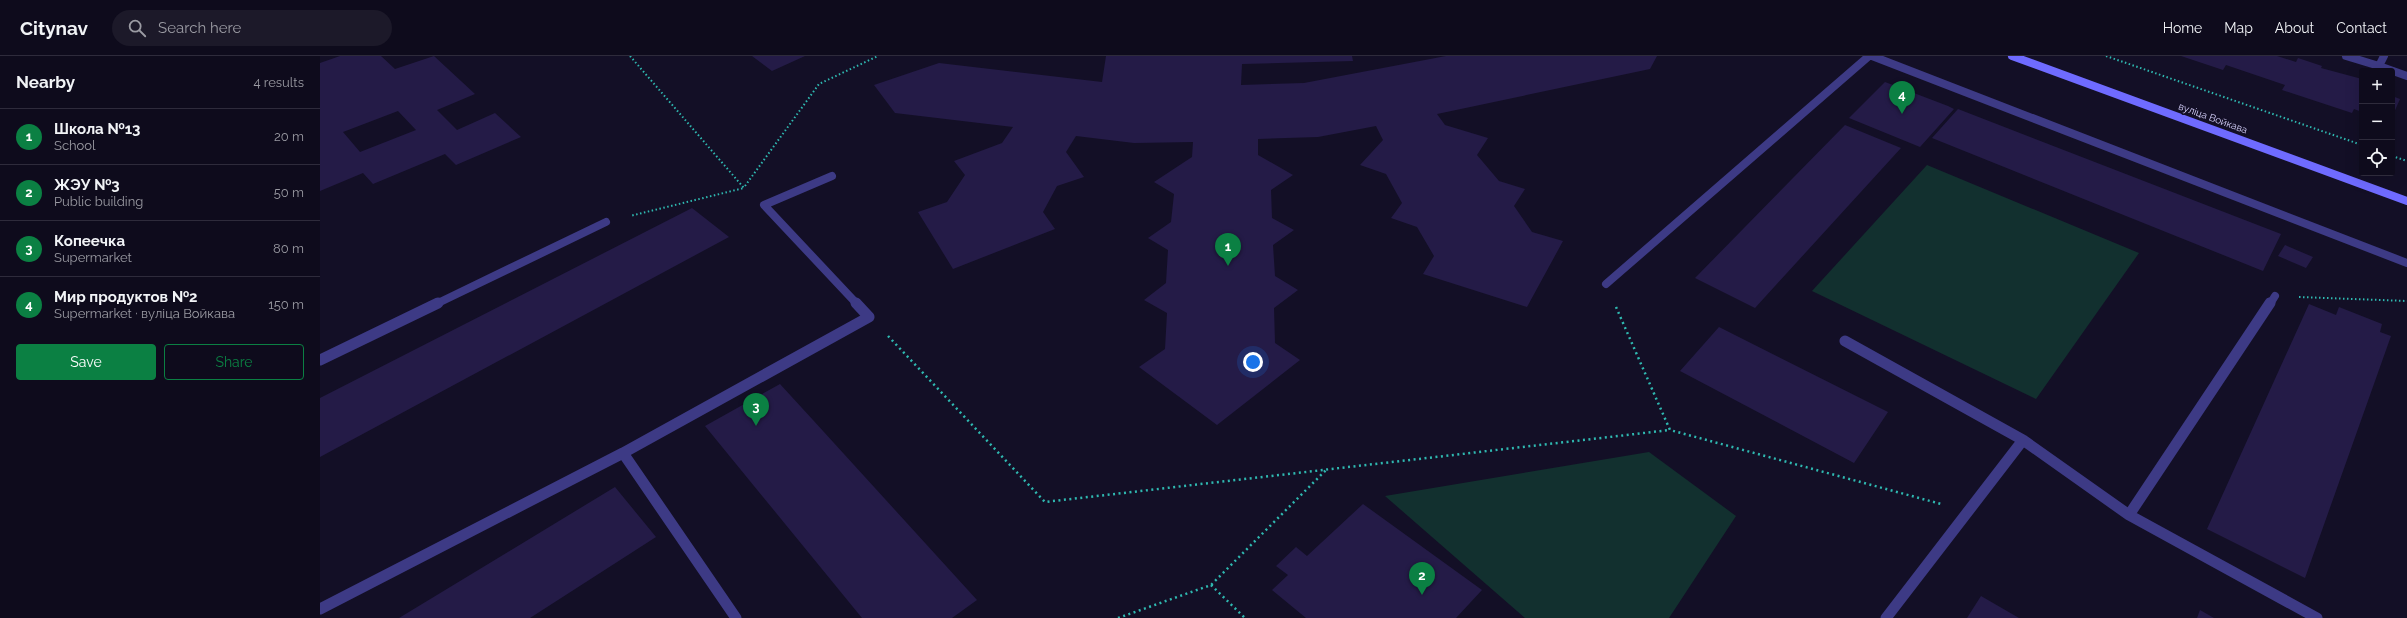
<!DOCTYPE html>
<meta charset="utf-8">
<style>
body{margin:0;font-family:Raleway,sans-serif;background:#1c1929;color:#f1f3f6}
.controls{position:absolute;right:12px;top:12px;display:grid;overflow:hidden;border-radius:4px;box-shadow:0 4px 16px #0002}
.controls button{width:36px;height:36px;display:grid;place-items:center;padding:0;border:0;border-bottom:1px solid #2e2b3b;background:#0e0b1c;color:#f1f3f6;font:20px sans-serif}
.you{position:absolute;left:933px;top:306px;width:14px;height:14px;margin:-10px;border:3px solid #fff;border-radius:50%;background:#1a73e8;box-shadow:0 0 0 6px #1a73e833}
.badge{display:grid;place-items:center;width:26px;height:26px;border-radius:50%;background:#0b8043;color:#fff;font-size:13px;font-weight:700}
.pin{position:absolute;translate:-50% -33px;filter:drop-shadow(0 1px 2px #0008)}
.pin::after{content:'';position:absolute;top:21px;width:14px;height:12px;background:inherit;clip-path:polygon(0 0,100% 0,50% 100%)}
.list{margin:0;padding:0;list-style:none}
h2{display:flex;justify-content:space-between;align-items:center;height:52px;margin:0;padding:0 16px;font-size:17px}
h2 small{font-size:13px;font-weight:400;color:#9b9ba3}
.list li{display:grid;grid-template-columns:26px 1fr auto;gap:12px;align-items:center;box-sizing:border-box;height:56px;padding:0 16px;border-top:1px solid #2e2b3b}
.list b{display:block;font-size:15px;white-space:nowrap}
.list p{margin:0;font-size:13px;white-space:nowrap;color:#9b9ba3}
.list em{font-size:13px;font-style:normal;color:#9b9ba3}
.actions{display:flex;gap:8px;padding:12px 16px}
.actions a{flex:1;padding:9px 0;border:1px solid #0b8043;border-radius:4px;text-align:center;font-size:14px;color:#0b8043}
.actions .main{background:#0b8043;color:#fff}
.icon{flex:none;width:22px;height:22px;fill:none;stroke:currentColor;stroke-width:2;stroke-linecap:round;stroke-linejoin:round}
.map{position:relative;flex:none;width:2087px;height:562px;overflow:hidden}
header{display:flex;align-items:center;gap:24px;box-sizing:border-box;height:56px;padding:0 20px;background:#0e0b1c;border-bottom:1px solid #2e2b3b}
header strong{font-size:19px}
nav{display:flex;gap:22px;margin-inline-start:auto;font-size:14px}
.search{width:280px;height:36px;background:#1c1929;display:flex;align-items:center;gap:10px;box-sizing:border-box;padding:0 14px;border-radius:22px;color:#9b9ba3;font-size:15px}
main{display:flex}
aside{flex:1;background:#0e0b1c}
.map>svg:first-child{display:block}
</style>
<header>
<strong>Citynav</strong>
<div class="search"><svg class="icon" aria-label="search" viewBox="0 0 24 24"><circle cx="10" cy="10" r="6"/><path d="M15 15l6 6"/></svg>Search here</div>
<nav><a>Home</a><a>Map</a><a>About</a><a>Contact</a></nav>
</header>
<main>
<aside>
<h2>Nearby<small>4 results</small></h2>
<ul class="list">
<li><span class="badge">1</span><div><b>Школа №13</b><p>School</p></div><em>20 m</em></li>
<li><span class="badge">2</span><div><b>ЖЭУ №3</b><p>Public building</p></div><em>50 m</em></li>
<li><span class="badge">3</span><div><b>Копеечка</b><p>Supermarket</p></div><em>80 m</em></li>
<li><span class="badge">4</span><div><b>Мир продуктов №2</b><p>Supermarket · вуліца Войкава</p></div><em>150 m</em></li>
</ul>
<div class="actions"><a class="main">Save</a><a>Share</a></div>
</aside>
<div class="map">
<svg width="2087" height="562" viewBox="0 0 2087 562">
<rect width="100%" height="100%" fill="#130f26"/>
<path fill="#12302f" d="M1607 109 1819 197 1716 343 1492 235Z
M1329 396 1416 460 1349 562H1205L1065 440Z"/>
<path fill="#241b47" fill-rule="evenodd" d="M20 0H61L75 13 114 0 155 38 117 54 137 74 175 57 201 81 136 109 125 98 53 128 43 117 0 135V7ZM78 55 96 74 40 96 23 76Z
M432 0H485L452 15Z
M786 0H1032L1033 5 922 8 921 29 984 27 1126 0H1337L1330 13 1117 58 1125 69 1168 82 1157 99 1179 125 1205 133 1194 150 1212 176 1243 185 1207 251 1103 218 1114 200 1097 171 1071 162 1082 147 1066 118 1040 109 1063 84 1056 70 998 81 938 83V99L973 119 951 134 952 162 974 174 953 189 955 220 978 234 954 252 955 287 980 304 897 369 819 311 845 293 847 257 824 244 846 227 848 194 828 182 851 166 854 138 834 126 872 101 873 86 814 87 756 80 746 96 764 121 737 130 723 156 735 173 633 213 598 156 627 146 645 119 634 105 682 87 693 71 575 57 554 29 619 7 782 26Z
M1861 0H1957L1976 6 1978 2 2002 10 2001 12 2042 23V56L2034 53 2032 57 1962 34 1965 29 1906 9 1903 14Z
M1565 26 1628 50 1634 53 1600 91 1529 62Z
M2072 40 2080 43 2072 61Z
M1638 53 1961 178 1943 215 1612 82Z
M1525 69 1581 92 1435 252 1375 222Z
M372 152 409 181 0 401V342Z
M1965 189 1993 201 1986 212 1958 200Z
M1989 248 2016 259 2019 251 2062 268 2060 276 2071 280 1985 522 1887 473Z
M1399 271 1568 356 1534 407 1360 315Z
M460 328 493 364 657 544 632 562H542L385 370Z
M295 431 336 481 210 562H79Z
M1043 448 1162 534 1136 562H986L952 534 968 519 956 510 976 491 987 500Z
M1661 540 1699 562H1647Z
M1880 554 1894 562H1877Z"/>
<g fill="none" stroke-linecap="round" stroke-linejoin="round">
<path stroke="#2fb8b0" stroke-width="2" stroke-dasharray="1.5 2.5" stroke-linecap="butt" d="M310 0 424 132 310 160
M1786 0 2042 89
M2072 100 2087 105
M425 130 499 28 558 0
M1979 241 2087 245"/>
<path stroke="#2fb8b0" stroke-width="2.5" stroke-dasharray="2 3.5" stroke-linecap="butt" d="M1296 251 1350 374 1621 448
M568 280 725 446 1350 374
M891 529 925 562
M798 562 891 529 1006 414"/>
<path stroke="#3d3a85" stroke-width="8" d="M1552 0 2087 207
M2026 0 2059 10 2064 0
M2059 10 2087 20
M512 120 444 149 537 248
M1286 228 1549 0
M116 248 286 166
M1950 248 1955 240"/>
<path stroke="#3d3a85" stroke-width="11" d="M1525 285 1703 384
M0 304 118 247
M303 397 416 562
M1809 459 1950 247
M0 553 303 397 549 261 536 247
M1566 562 1703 384 1809 459 1997 562"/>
<path stroke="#6f6bff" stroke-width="8" d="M1692 0 2087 145"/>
</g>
<g text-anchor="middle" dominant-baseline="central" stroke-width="3.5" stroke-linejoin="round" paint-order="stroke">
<g font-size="10" fill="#d9d4ff" stroke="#130f26">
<text transform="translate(1893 62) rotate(20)">вуліца Войкава</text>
</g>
</g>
</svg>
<div class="controls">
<button>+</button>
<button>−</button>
<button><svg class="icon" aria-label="locate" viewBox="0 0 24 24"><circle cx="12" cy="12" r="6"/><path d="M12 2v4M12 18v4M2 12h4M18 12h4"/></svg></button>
</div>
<div class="you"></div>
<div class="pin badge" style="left:908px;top:210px">1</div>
<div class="pin badge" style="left:1102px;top:539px">2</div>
<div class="pin badge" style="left:436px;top:370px">3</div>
<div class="pin badge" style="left:1582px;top:58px">4</div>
</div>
</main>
